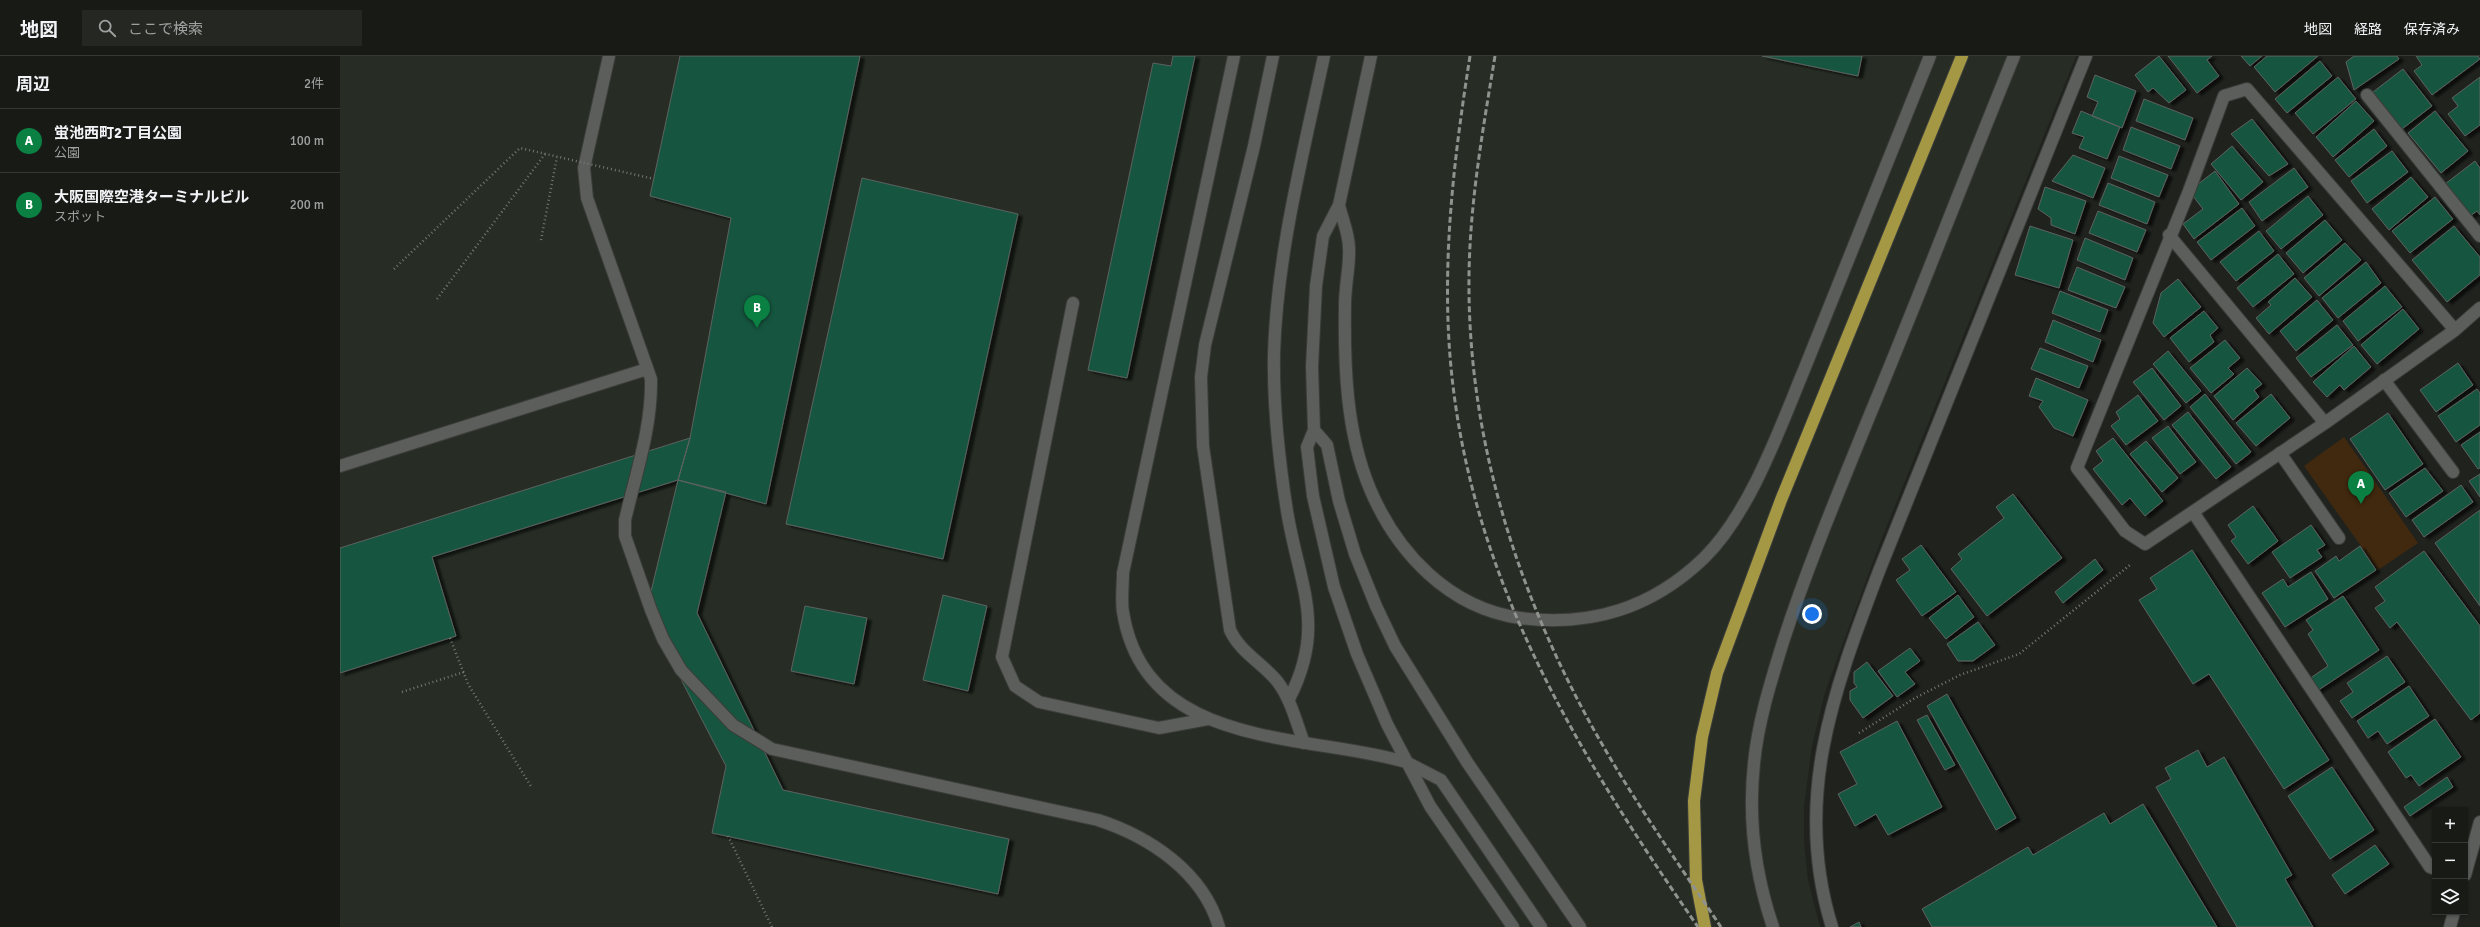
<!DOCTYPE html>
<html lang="ja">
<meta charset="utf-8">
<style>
body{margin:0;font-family:Signika,"Noto Sans JP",sans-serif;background:#252723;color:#f1f3f6}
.controls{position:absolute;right:12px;bottom:12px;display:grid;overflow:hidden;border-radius:0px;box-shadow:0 1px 3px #0004}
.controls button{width:36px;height:36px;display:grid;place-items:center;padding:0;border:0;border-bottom:1px solid #363835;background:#181a16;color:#f1f3f6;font:20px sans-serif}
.you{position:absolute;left:1472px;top:558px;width:14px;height:14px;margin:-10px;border:3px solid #fff;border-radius:50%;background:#1a73e8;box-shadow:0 0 0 6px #1a73e833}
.badge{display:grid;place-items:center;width:26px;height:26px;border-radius:50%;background:#0b8043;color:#fff;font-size:13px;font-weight:700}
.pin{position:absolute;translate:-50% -33px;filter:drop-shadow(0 1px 2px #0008)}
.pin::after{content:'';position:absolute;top:21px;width:14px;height:12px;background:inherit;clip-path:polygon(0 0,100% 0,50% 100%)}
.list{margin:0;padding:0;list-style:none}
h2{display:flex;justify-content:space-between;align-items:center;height:52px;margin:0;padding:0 16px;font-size:17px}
h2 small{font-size:13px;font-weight:400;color:#9fa1a1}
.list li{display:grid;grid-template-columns:26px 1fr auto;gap:12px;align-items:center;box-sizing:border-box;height:64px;padding:0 16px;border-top:1px solid #363835}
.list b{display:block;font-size:15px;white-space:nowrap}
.list p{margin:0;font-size:13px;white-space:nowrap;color:#9fa1a1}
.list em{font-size:13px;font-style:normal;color:#9fa1a1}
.icon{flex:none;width:22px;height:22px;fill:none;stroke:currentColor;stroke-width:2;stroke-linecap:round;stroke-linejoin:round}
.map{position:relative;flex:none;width:2140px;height:871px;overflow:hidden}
header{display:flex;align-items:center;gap:24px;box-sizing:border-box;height:56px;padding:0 20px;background:#181a16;border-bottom:1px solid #363835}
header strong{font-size:19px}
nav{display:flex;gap:22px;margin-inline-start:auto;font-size:14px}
.search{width:280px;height:36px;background:#252723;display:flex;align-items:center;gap:10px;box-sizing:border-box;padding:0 14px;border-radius:0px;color:#9fa1a1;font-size:15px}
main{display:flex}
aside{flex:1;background:#181a16}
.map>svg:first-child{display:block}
</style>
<header>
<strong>地図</strong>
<div class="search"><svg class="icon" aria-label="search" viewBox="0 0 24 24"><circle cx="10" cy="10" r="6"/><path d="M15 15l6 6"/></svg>ここで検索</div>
<nav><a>地図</a><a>経路</a><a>保存済み</a></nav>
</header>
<main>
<aside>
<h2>周辺<small>2件</small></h2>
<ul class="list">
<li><span class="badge">A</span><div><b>蛍池西町2丁目公園</b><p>公園</p></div><em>100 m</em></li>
<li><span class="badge">B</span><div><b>大阪国際空港ターミナルビル</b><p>スポット</p></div><em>200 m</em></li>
</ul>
</aside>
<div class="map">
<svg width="2140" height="871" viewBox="0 0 2140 871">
<defs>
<filter id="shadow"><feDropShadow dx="4.5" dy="2.5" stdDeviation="1" flood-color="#0009"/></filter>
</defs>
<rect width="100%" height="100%" fill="#20221e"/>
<path fill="#272d24" d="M0 0H1736L1540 487 1485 636 1472 690 1464 751V786L1468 824 1480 871H0Z"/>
<path fill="#40290e" d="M2004 381 2078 487 2038 514 1964 410Z"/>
<path fill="#185540" stroke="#5d6260" filter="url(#shadow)" d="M340 0H520L426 448 338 424 350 382 391 162 310 140Z
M833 0H855L787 322 748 314 813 7 831 10Z
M1422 0H1522L1518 20Z
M1819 0 1846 34 1829 47 1813 32 1808 36 1795 19Z
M1828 0H1872L1867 4 1879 20 1857 37Z
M1901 0H1922L1910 10Z
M1927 0H1978L1935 36 1914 11Z
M2014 0H2057L2059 3 2014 34 2006 6Z
M2076 0H2138L2140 3 2092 39 2074 15 2082 9Z
M1980 5 1992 20 1947 57 1935 43Z
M2063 13 2092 50 2062 73 2033 36Z
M1755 19 1796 35 1782 72 1752 60 1758 46 1747 41Z
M1998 21 2016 43 1973 78 1955 57Z
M2140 21V69L2125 80 2108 58 2118 50 2112 42Z
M1804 43 1853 62 1845 84 1796 65Z
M2016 45 2034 65 1993 101 1976 81Z
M1741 55 1780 71 1767 103 1739 92 1744 81 1732 77Z
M2095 55 2128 95 2101 117 2068 77Z
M1912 63 1948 108 1929 120 1891 78Z
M1791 71 1840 90 1831 113 1783 94Z
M2034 73 2047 90 2009 121 1995 104Z
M1892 90 1923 126 1901 144 1871 108Z
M2052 95 2068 116 2027 147 2011 125Z
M1733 99 1765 112 1753 142 1712 125Z
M1779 100 1828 119 1819 141 1771 122Z
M2135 105 2140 112V159L2137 155 2130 160 2105 128Z
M1954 112 1968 131 1922 165 1909 146Z
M1875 115 1899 148 1854 183 1843 168 1863 153 1849 135Z
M2071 121 2088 141 2049 174 2032 153Z
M522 122 678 158 603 503 446 468Z
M1768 127 1815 146 1807 168 1759 149Z
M1705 131 1746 145 1735 178 1711 169V162L1698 153Z
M1968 140 1983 159 1941 193 1926 175Z
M2095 141 2113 163 2070 197 2052 175Z
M1902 152 1915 170 1871 204 1857 186Z
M1758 155 1806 174 1797 196 1749 177Z
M1985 164 2002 184 1963 217 1946 197Z
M1690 170 1733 184 1719 232 1675 219Z
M2114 170 2140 201V219L2107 246 2072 204Z
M1919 175 1934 195 1896 225 1880 206Z
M1745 182 1793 202 1785 224 1737 204Z
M2005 187 2021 204 1979 240 1964 222Z
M1938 198 1954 218 1913 251 1897 232Z
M2026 206 2041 227 1998 262 1982 242Z
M1737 211 1785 231 1776 252 1728 234Z
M1955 222 1972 241 1929 278 1916 262 1931 249 1928 246Z
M1838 223 1861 251 1824 281 1813 267 1821 237Z
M2045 230 2062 251 2018 285 2003 265Z
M1720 235 1768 254 1760 276 1712 257Z
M1977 244 1993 264 1956 295 1940 275Z
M2063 253 2079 273 2037 308 2021 289Z
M1864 255 1878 272 1870 279 1874 286 1849 306 1830 282Z
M1713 264 1761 284 1753 306 1705 286Z
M1997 269 2013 289 1971 321 1956 302Z
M1885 284 1900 302 1888 312 1894 318 1871 337 1850 312Z
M2014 290 2031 311 2004 334 2000 329 1987 341 1973 326Z
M1700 292 1748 310 1739 332 1691 313Z
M1828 295 1861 335 1846 347 1813 308Z
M2118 307 2133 329 2096 356 2080 334Z
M1812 312 1841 350 1824 364 1793 326Z
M1907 312 1922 328 1914 334 1919 341 1893 364 1874 340Z
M1696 322 1748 344 1733 380 1714 372 1699 351 1703 345 1689 340Z
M2137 333 2140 337V369L2116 386 2098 360Z
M1865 338 1911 396 1896 408 1850 351Z
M1931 338 1950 362 1916 390 1896 367Z
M1798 339 1818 365 1786 389 1771 370 1780 363 1776 356Z
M1848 356 1891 411 1876 423 1832 369Z
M2048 357 2083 408 2045 434 2010 383Z
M1828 370 1856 406 1840 418 1812 382Z
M2140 376V412L2138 413 2121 389Z
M350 382 338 424 92 501 116 580 0 617V492Z
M1773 382 1823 445 1805 460 1790 442 1782 449 1753 413 1763 405 1756 395Z
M1806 385 1838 422 1822 436 1790 398Z
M2085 412 2103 435 2066 461 2049 437Z
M2140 418V441L2129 425Z
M338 424 386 436 357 557 443 734 669 783 658 838 372 777 386 710 306 556Z
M2121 429 2133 446 2084 481 2072 464Z
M1673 438 1722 502 1647 560 1611 513 1622 503 1618 498 1664 462 1656 451Z
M1913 450 1938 485 1908 508 1891 485 1896 481 1888 469Z
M2140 454V550L2095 487Z
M1971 469 1985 489 1977 494 1982 501 1950 522 1932 496Z
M1581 489 1616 536 1582 560 1556 524 1570 514 1562 503Z
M2020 490 2036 514 1994 542 1975 515 1996 500 1999 505Z
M1852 494 1989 704 1944 733 1869 618 1853 628 1799 544 1817 533 1810 522Z
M2084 495 2140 570V657L2131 664 2057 566 2050 572 2035 552 2045 545 2035 531Z
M1755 503 1763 514 1723 547 1715 536Z
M1971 516 1988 543 1945 571 1922 537 1943 523 1948 531Z
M603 539 647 550 628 635 583 624Z
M1618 539 1634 561 1606 583 1589 562Z
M2003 540 2039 594 1977 635 1969 623 1988 610 1968 578 1973 574 1966 564Z
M465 550 527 562 514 628 451 615Z
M1638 566 1655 589 1633 605H1618L1607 588Z
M1570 592 1580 605 1565 616 1575 628 1557 641 1538 615Z
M2047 600 2065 626 2012 662 2000 645 2013 636 2007 627Z
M1527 606 1553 640 1523 662 1510 644V635L1517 631 1514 627V616Z
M2069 630 2089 660 2047 688 2038 675 2028 682 2017 665Z
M1607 638 1676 762 1656 774 1587 650Z
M1587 659 1615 709 1605 714 1577 664Z
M2095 663 2121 701 2079 730 2071 719 2066 722 2048 696Z
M1557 665 1602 751 1548 779 1536 758 1515 770 1498 738 1517 728 1500 696Z
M1858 694 1867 711 1884 701 1952 819 1945 823 1973 871H1897L1816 731 1831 723 1825 712Z
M1992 711 2034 774 1990 803 1948 740Z
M2107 721 2113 731 2070 760 2064 751Z
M1803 748 1877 871H1592L1582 853 1688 791 1693 799 1764 757 1770 768Z
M2035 789 2049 808 2005 838 1992 819Z
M1519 866 1521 871H1510Z"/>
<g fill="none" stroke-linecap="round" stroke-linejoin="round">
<g stroke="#3b3d3a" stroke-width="14">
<path id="lane" d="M269 0 244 112 247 142 311 323C312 371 296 417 285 464V480L311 554 323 583 341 614 393 669 432 693 758 764C810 781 863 816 879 871
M933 0 914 90 865 289 861 321 863 390 890 574C900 596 922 607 937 625 951 643 956 666 964 687
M2027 39 2140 180
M733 247 662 601 675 630 699 646 819 672 868 663
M2044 324 2113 416
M1940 397 1999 482
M0 410 307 313
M949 643C987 569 959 529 947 455 939 404 933 350 934 298 937 197 963 99 984 0"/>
</g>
<g stroke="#3b3d3a" stroke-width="14">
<path id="street" d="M894 0 783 517C783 529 781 544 783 556 805 694 965 677 1066 706
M1829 179 1985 367
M2115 274 1907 33 1884 40 1849 135 1737 412 1785 475 1805 488 1985 367 2115 274 2140 252
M1853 456 2090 811 2095 813
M2125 819 2140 766
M1492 871C1452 743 1494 634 1539 515L1746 0
M2110 871 2114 856"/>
</g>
<g stroke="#3b3d3a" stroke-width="14">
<path id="secondary" d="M1031 0 999 149 983 180 976 230 972 311 974 374 967 391 973 440 994 531 1017 598 1047 668 1090 750 1173 871
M999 149C1002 162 1009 178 1009 192 1010 210 1005 229 1005 248 1004 309 1006 376 1030 433 1057 497 1109 552 1180 562 1252 571 1312 552 1364 502 1411 456 1441 369 1466 309 1508 206 1548 103 1590 0
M974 374 987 389 999 445 1015 498 1036 550 1055 590 1127 706 1240 871
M1066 706 1101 724 1201 871
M1433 871C1415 818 1408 763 1414 707 1418 666 1431 625 1443 586 1468 509 1499 435 1529 361 1579 241 1625 120 1674 0"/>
</g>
<g stroke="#3b3d3a" stroke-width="14">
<path id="highway" d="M1365 871 1356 824 1354 745 1362 681 1377 617 1441 444 1622 0"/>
</g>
<path stroke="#757774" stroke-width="2.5" stroke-dasharray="1 3" stroke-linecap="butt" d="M201 184 217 101
M97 243 205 98
M110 582 128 628 192 732
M62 636 124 616
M1519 677 1575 642 1620 619 1679 598 1790 509
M388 780 432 871"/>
<use href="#lane" stroke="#5b5e5a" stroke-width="12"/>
<use href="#street" stroke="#5b5e5a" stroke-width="12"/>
<use href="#secondary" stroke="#5b5e5a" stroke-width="12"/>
<use href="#highway" stroke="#a59845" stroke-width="12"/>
<path stroke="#90928f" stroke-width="3" stroke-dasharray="6 3" stroke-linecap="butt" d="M1130 0C1116 89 1105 176 1108 265 1116 499 1229 685 1358 871
M1155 0C1143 73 1130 145 1129 219 1127 387 1181 550 1266 695 1301 755 1342 813 1381 871"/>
<path stroke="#757774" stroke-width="2.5" stroke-dasharray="1 3" stroke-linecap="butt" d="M54 213 180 92 314 123"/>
</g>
</svg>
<div class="controls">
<button>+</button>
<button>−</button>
<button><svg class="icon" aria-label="layers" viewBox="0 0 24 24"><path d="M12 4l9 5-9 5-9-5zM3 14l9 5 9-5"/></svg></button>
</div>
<div class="you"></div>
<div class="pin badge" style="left:2021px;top:448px">A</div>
<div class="pin badge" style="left:417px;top:272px">B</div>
</div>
</main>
